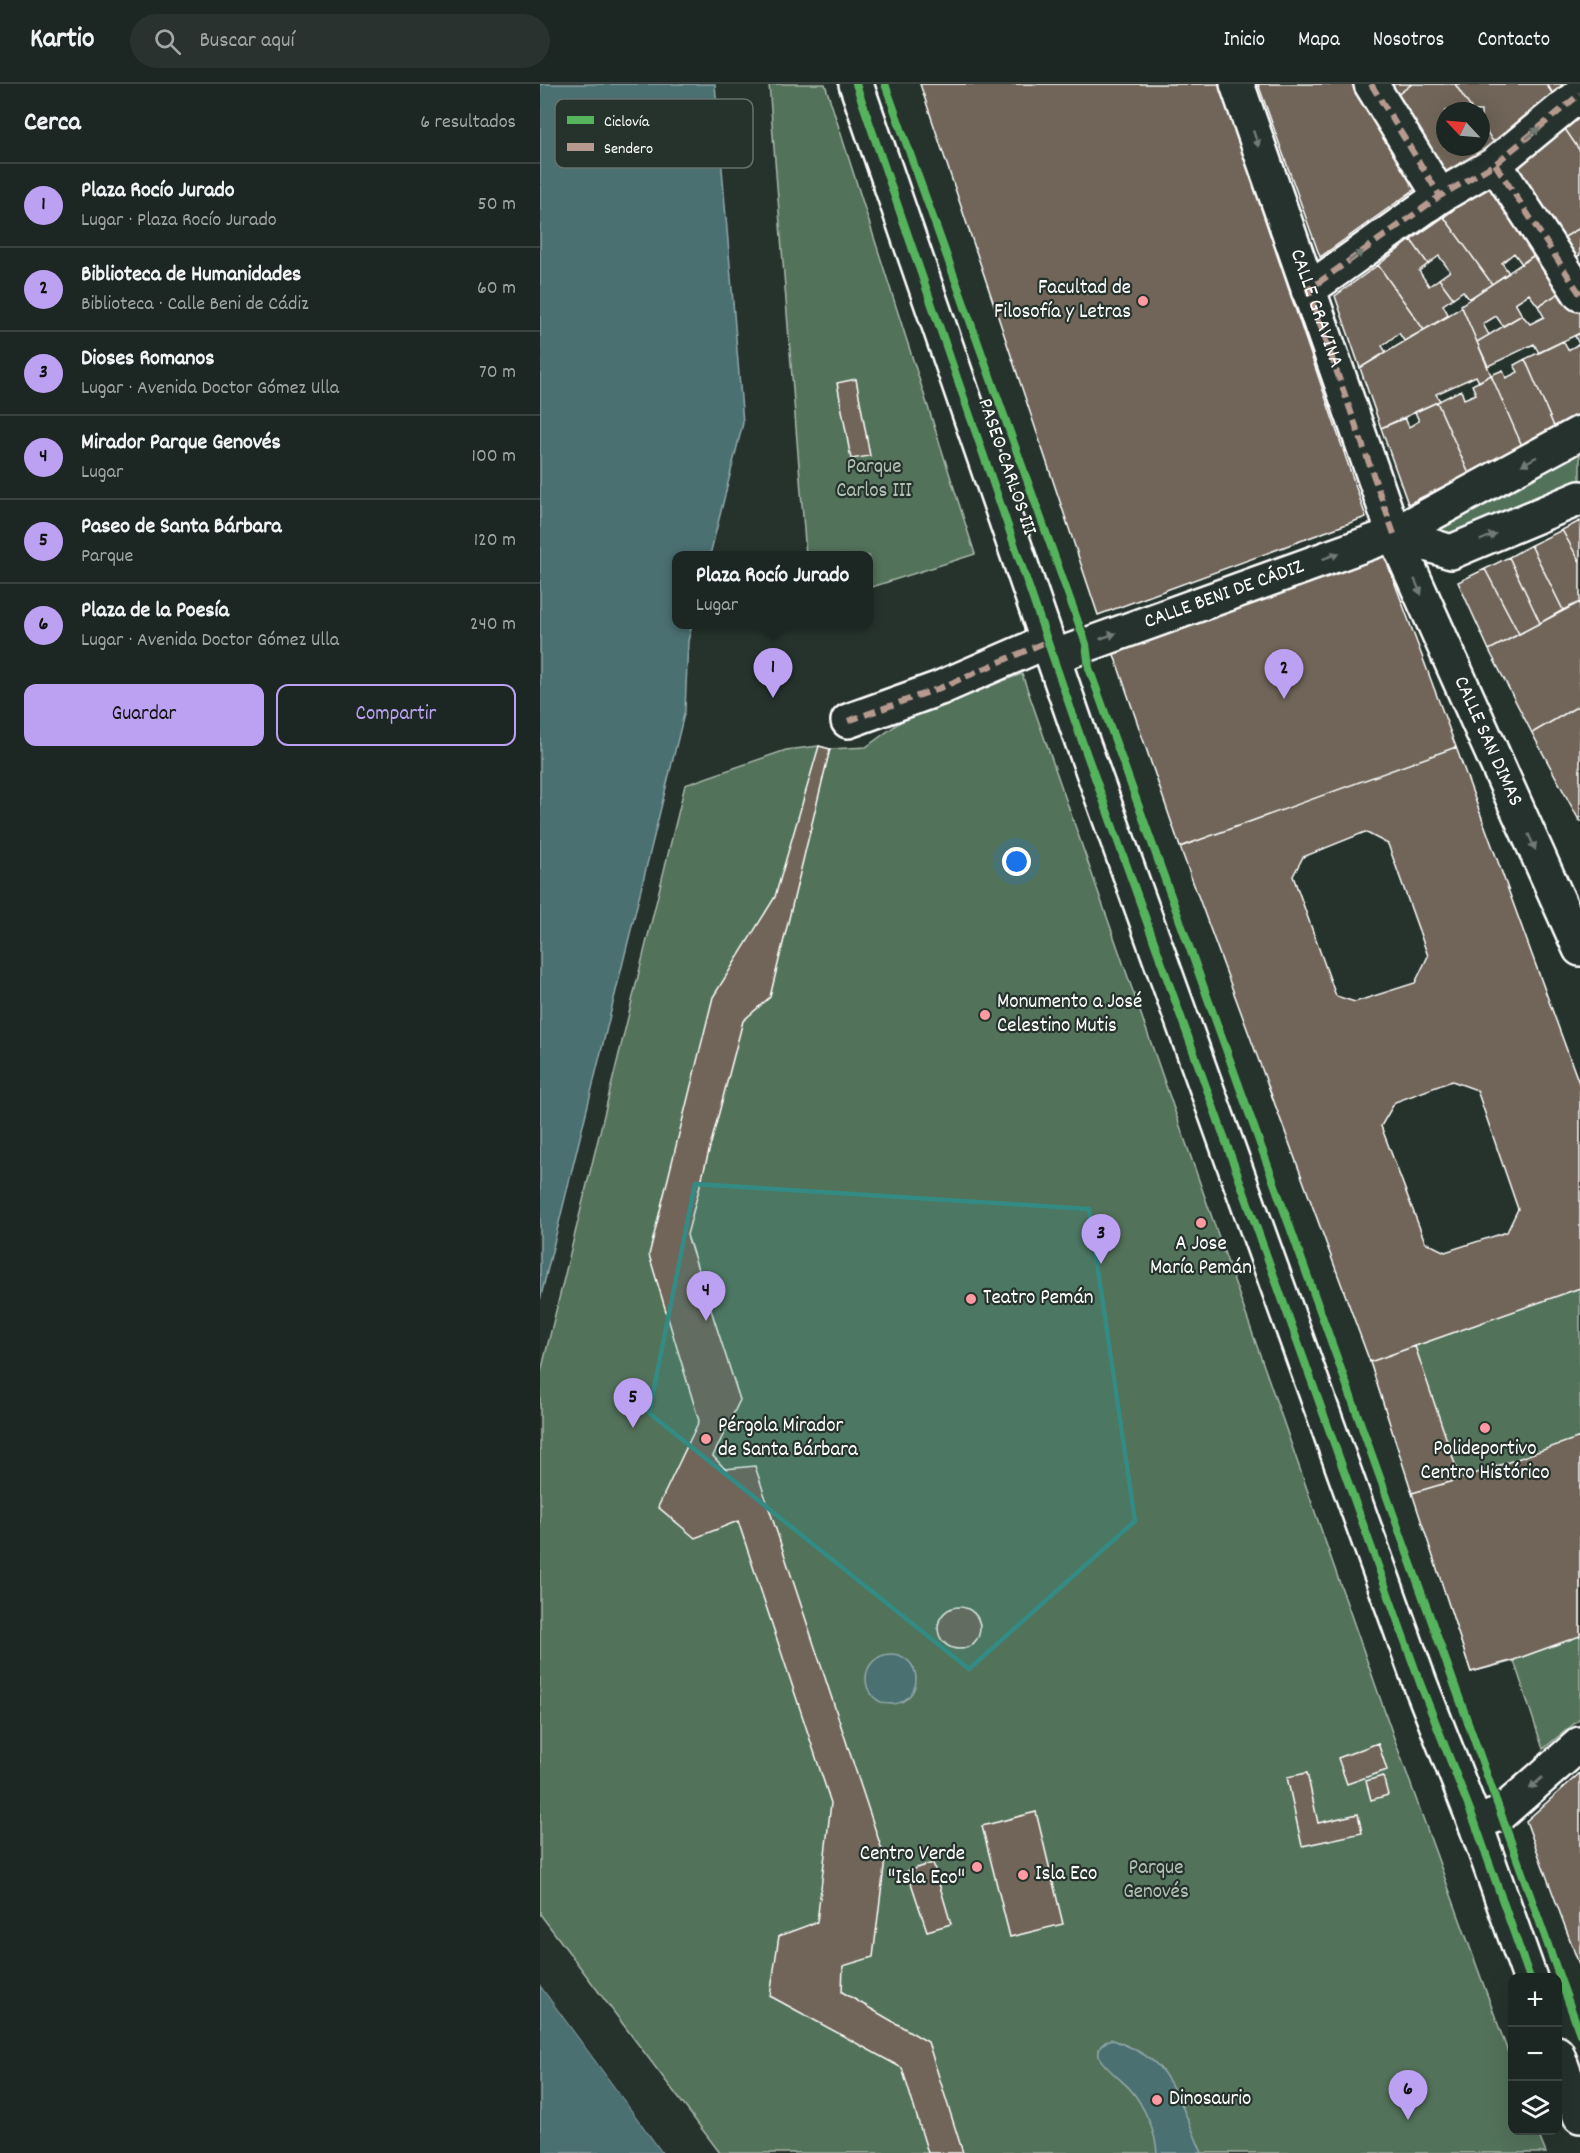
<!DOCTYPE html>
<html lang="es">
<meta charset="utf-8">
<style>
body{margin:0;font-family:Dekko,sans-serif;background:#29322f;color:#f1f3f6}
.controls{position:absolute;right:18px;bottom:18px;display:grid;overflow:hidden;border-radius:12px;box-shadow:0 6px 24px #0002}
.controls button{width:54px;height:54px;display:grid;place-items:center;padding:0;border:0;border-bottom:2px solid #3a4340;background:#1c2622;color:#f1f3f6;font:30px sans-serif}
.compass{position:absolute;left:896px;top:18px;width:54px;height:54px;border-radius:50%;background:#1c2622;box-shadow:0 6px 24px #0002;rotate:296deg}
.you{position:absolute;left:477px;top:778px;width:21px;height:21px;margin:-15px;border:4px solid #fff;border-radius:50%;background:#1a73e8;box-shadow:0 0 0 9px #1a73e833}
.badge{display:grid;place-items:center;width:39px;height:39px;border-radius:50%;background:#bca0f2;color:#111;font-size:20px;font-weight:700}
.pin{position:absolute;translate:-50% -50px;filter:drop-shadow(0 2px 3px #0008)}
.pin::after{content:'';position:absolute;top:32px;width:21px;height:18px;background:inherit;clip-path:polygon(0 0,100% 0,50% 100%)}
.popup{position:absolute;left:132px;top:467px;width:201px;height:78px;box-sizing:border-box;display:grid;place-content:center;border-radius:12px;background:#1c2622;filter:drop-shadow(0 2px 4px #0005);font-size:20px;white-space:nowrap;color:#a0a5a5}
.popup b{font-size:22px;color:#f1f3f6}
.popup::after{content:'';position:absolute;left:50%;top:100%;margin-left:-12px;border:12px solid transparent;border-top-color:#1c2622}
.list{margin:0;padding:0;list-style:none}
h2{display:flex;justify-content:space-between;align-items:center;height:78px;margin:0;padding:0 24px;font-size:26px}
h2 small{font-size:20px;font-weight:400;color:#a0a5a5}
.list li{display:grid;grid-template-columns:39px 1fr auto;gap:18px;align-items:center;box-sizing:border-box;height:84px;padding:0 24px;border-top:2px solid #3a4340}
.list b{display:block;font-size:22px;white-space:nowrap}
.list p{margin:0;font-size:20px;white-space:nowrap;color:#a0a5a5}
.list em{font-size:20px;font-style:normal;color:#a0a5a5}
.actions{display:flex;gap:12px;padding:18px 24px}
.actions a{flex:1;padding:14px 0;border:2px solid #bca0f2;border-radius:12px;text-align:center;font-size:21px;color:#bca0f2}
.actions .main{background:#bca0f2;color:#111}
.icon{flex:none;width:33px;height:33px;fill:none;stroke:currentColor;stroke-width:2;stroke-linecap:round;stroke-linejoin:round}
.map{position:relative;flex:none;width:1040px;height:2069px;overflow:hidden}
header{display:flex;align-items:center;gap:36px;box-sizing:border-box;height:84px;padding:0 30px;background:#1c2622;border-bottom:2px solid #3a4340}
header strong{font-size:28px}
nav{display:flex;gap:33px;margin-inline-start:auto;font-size:21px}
.search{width:420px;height:54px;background:#29322f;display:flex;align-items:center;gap:15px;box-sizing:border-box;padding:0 21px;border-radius:33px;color:#a0a5a5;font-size:22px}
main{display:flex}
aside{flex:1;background:#1c2622}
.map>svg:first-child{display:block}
</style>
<header>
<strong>Kartio</strong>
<div class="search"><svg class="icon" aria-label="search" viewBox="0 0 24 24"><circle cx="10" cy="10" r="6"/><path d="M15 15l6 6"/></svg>Buscar aquí</div>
<nav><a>Inicio</a><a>Mapa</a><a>Nosotros</a><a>Contacto</a></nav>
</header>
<main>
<aside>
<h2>Cerca<small>6 resultados</small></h2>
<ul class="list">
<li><span class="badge">1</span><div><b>Plaza Rocío Jurado</b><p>Lugar · Plaza Rocío Jurado</p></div><em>50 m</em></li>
<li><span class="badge">2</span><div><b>Biblioteca de Humanidades</b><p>Biblioteca · Calle Beni de Cádiz</p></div><em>60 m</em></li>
<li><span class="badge">3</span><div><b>Dioses Romanos</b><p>Lugar · Avenida Doctor Gómez Ulla</p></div><em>70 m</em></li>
<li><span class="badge">4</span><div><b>Mirador Parque Genovés</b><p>Lugar</p></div><em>100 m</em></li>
<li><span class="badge">5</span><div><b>Paseo de Santa Bárbara</b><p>Parque</p></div><em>120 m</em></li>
<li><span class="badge">6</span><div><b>Plaza de la Poesía</b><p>Lugar · Avenida Doctor Gómez Ulla</p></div><em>240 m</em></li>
</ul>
<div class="actions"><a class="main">Guardar</a><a>Compartir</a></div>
</aside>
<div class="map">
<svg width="1040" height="2069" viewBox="0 0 1040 2069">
<rect width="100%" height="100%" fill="#26332d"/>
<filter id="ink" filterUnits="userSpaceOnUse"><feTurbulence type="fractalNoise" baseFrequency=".0167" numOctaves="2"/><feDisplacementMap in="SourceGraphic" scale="12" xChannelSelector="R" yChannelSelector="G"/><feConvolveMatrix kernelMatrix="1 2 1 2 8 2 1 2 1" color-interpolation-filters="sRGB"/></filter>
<g filter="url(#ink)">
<path fill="#53725a" stroke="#a9b8ac" stroke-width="1.5" d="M229 0H285L435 470 329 504V472L266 471Z
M1040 349V414L911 468 854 450Z
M482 590 854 1654 972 1979V2046L997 2047 1006 2069H180L0 1830V1292L145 701 246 666 279 662 290 665 326 663 374 628Z
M1040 1204V1635L1003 1665 974 1577 931 1588 830 1278Z"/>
<path fill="#4b6f72" stroke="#93a9aa" stroke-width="1.5" d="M0 0H175L203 339 170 471 137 472V540L152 541 148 557 145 626 0 1216Z
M326 1595a25 25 0 1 1 50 0a25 25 0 1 1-50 0Z
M0 1901 123 2069H0Z
M571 1955C588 1962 608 1970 620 1984 636 2003 652 2046 662 2069H617C616 2049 604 2021 590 2005 584 1998 560 1980 559 1972 557 1963 564 1958 571 1955Z"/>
<path fill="#26332d" d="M0 1898 2 1899 126 2069H123L0 1901Z"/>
<path fill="#706559" stroke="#fff" stroke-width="1.5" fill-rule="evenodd" d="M380 0H679L826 433 558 531Z
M718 0H815L878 103 780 173Z
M849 0H872L856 12Z
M872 0H915L933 27H905V63H941V39L956 62 909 97 856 12Z
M915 0H1006L1016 15 956 62 941 39V27H933Z
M1007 0H1036L1016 15Z
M1040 29V67L1023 42Z
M1023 42 1040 67V144L1023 154 974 81Z
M951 98 1000 167 982 180 974 169 962 179 969 189 952 200 904 133Z
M904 133 952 200 929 215 923 207 913 214 899 195 910 187 899 172 888 180 871 156Z
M1040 144V171L1036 173 1023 154Z
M871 156 888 180 879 187 889 202 899 195 913 214 903 221 909 232 884 246 838 181Z
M1000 167 1026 205 998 222 989 210 975 219 982 231 963 242 956 232 943 240 949 251 937 258 921 221Z
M838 181 884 246 864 257 859 249 842 262 846 268 820 284 795 212Z
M1026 205 1040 225V249L999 269 994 260 948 282 937 258 982 231 990 240 1004 233 998 222Z
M922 223 951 291 939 298 936 292 896 310 900 317 841 344 820 284Z
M1040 249V335L1016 347 985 275 1023 257 1028 266 1039 260 1035 252Z
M985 275 1016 347 983 364 951 291 963 286 966 294 978 288 974 281Z
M951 291 983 364 929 390 897 318 921 306 924 315 936 310 932 301Z
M316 295 330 372 311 375 297 299Z
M897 318 929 390 868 420 841 344 865 334 869 343 879 337 875 328Z
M1040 437V478L1022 446Z
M1022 446 1040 478V518L1023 526 991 461Z
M991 461 1023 526 1000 539 969 473Z
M842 465 916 663 640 763 573 568Z
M969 473 1000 539 979 550 945 485Z
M945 485 979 550 949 566 918 498Z
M1040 518V621L992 649 949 566Z
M1040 621V738L992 649Z
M279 662 290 665 230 913 203 937 147 1151 200 1316 173 1372 185 1385 215 1382 345 1775 333 1873 303 1882 302 1908 388 1958 423 2069H388L362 1984 230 1912 239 1852 277 1838 291 1719 198 1437 155 1454 118 1423 159 1337 109 1171 173 913 235 813Z
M916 663 1040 1002V1204L830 1278 640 763ZM825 748 848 760 888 872 875 899 815 918 796 912 753 792 763 773ZM912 997 937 1006 978 1125 967 1148 905 1168 885 1158 841 1042 855 1018Z
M875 1262 920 1395 872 1409 830 1278Z
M1040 1353V1552L974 1576 931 1588 872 1409 920 1395Z
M398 1544a21 21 0 1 1 42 0a21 21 0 1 1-42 0Z
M838 1659 847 1686 807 1700 798 1674Z
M767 1689 778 1739 818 1730 822 1749 762 1762 747 1693Z
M1040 1689V1883L986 1737Z
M843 1692 848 1711 831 1716 826 1697Z
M496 1728 523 1840 470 1853 442 1742Z
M393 1779 411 1840 387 1847 367 1787Z"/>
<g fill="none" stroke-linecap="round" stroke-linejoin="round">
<g stroke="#fff" stroke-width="38">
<g id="street">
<path id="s1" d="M697 0 854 450 1040 865"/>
<path d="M831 0 900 112"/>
<path d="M955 80 1040 210"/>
<path d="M768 206 900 112 955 80 1040 10"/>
<path d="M854 450 911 468 1040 414"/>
<path id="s2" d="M513 573 854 450 1040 349"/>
<path d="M308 637 400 604 508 557"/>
<path d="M935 1739 960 1730 1040 1660"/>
</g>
</g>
<g stroke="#fff" stroke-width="38">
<path id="secondary" d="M316 0 538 646 880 1599 935 1739 990 1894
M1017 1969 1040 2032"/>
</g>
<use href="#street" stroke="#26332d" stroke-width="33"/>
<use href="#secondary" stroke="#26332d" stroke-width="33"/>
<path stroke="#b69a8f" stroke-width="6" stroke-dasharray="12 6" stroke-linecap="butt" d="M831 0 900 112
M955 80 1040 210
M854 450 768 206 900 112 955 80 1040 10
M308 637 400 604 508 557"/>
<g stroke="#26332d" stroke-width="11">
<path id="cycleway" d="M316 0 538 646 880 1599 935 1739 990 1894
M345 0 546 560 549 584 1040 1950"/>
</g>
<use href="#cycleway" stroke="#56b35d" stroke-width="8"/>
</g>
<defs><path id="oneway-solid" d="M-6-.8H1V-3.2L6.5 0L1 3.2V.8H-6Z" transform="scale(1.5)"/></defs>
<g fill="#727a76">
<use href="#oneway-solid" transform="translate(993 49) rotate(-40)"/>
<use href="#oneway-solid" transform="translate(716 55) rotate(71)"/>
<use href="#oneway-solid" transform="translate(816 172) rotate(-35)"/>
<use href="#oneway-solid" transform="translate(989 377) rotate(152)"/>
<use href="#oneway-solid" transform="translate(948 453) rotate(-23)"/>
<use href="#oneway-solid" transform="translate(791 472) rotate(-20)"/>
<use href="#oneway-solid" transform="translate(878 503) rotate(66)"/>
<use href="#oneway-solid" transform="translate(568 552) rotate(-20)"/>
<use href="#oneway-solid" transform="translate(992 758) rotate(66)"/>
<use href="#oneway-solid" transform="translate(996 1699) rotate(138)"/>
</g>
</g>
<path fill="#338b84" fill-opacity="0.2" stroke="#338b84" stroke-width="4.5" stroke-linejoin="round" d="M155 1100 549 1125 595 1437 429 1585 109 1329Z"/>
<g fill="#ff9aa2" stroke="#26332d" stroke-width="2">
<circle cx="603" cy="217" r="6"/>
<circle cx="445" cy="931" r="6"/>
<circle cx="661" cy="1139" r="6"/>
<circle cx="431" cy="1215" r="6"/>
<circle cx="945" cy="1344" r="6"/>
<circle cx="166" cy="1355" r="6"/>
<circle cx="437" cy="1783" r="6"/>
<circle cx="483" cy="1791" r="6"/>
<circle cx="617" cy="2016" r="6"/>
</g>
<g text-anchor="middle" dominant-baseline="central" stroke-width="4.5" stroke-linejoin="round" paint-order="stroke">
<g font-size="21" fill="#fff" stroke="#26332d" text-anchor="start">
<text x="591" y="205" text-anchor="end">Facultad de<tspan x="591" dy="24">Filosofía y Letras</tspan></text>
<text x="457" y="919">Monumento a José<tspan x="457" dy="24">Celestino Mutis</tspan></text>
<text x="661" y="1161" text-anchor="middle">A Jose<tspan x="661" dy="24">María Pemán</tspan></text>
<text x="443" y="1215">Teatro Pemán</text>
<text x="178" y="1343">Pérgola Mirador<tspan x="178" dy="24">de Santa Bárbara</tspan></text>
<text x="945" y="1366" text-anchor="middle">Polideportivo<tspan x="945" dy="24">Centro Histórico</tspan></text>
<text x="425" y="1771" text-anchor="end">Centro Verde<tspan x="425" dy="24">"Isla Eco"</tspan></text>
<text x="495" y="1791">Isla Eco</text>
<text x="629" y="2016">Dinosaurio</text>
</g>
<g font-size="21" fill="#fff" stroke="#26332d">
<text stroke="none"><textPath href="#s1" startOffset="238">CALLE GRAVINA</textPath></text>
<text transform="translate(466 383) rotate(71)">PASEO CARLOS III</text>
<text stroke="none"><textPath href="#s2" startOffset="182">CALLE BENI DE CÁDIZ</textPath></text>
<text stroke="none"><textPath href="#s1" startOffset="704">CALLE SAN DIMAS</textPath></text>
</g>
<g font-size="21" fill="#b2c0b5" stroke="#26332d">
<text x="334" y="384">Parque<tspan x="334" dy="24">Carlos III</tspan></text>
<text x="616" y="1785">Parque<tspan x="616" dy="24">Genovés</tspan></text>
</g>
</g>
<rect x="15" y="15" width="198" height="69" rx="9" fill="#26332d" stroke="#67706c" stroke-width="1.5"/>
<rect x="27" y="32" width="27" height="8" fill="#56b35d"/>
<rect x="27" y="59" width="27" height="8" fill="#b69a8f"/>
<g font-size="16" fill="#fff">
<text x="64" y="42">Ciclovía</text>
<text x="64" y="69">Sendero</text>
</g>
</svg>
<div class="controls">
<button>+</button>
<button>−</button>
<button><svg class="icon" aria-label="layers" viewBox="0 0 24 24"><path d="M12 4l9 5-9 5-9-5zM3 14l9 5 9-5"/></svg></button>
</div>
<svg class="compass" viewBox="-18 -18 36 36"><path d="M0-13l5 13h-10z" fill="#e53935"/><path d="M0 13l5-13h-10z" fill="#a0a5a5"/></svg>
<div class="you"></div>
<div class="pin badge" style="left:233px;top:614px">1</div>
<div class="popup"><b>Plaza Rocío Jurado</b>Lugar</div>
<div class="pin badge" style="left:744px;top:615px">2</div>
<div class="pin badge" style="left:561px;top:1180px">3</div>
<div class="pin badge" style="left:166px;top:1237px">4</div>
<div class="pin badge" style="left:93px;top:1344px">5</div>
<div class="pin badge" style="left:868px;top:2036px">6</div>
</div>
</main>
